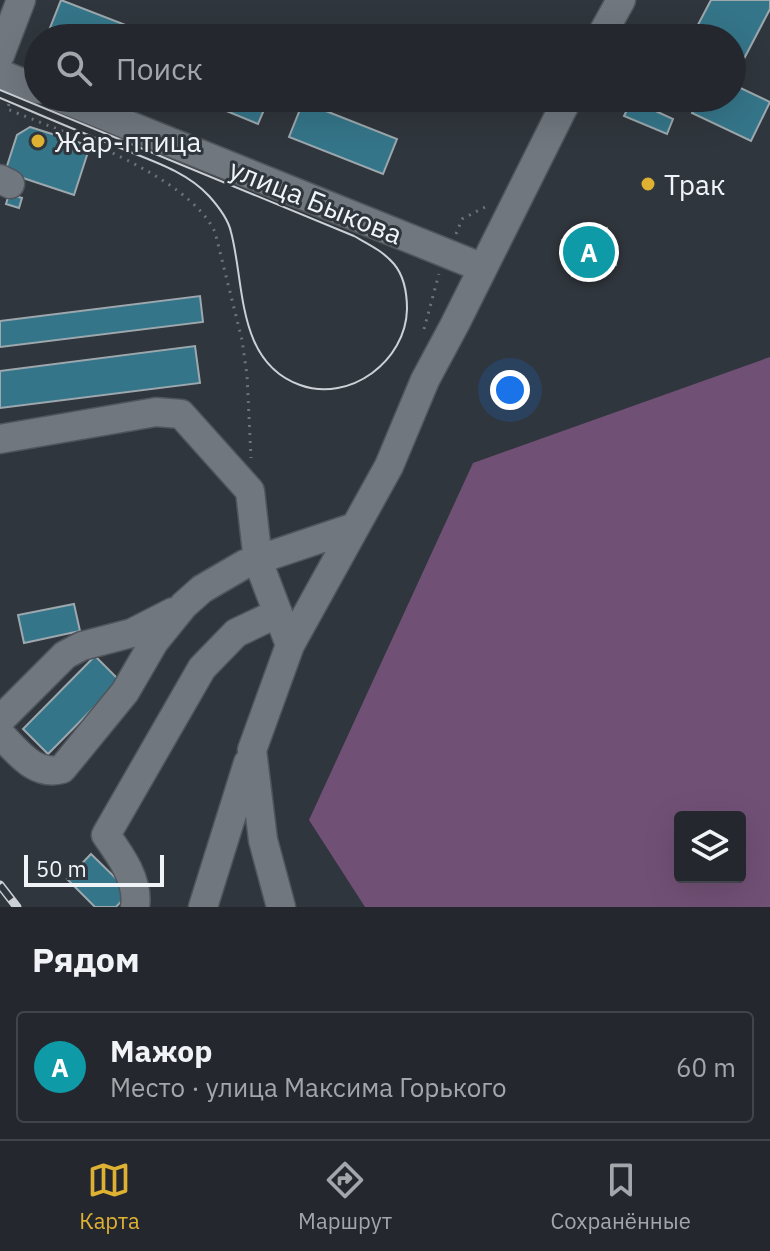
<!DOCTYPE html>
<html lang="ru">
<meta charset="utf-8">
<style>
body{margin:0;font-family:"IBM Plex Sans",sans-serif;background:#30343a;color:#f1f3f6}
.controls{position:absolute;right:24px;bottom:24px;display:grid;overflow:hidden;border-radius:8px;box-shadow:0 8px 32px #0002}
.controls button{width:72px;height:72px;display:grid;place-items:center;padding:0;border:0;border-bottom:2px solid #41444a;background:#24282e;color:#f1f3f6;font:40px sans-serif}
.scale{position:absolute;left:24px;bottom:20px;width:140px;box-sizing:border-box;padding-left:8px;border:4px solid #f0f4f9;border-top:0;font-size:22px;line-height:28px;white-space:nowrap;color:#f0f4f9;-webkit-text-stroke:6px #30363d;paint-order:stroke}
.you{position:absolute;left:510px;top:390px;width:28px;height:28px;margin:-20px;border:6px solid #fff;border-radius:50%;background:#1a73e8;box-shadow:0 0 0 12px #1a73e833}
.badge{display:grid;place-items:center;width:52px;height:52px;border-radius:50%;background:#deb133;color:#fff;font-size:26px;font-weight:700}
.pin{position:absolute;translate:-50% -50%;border:4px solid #fff;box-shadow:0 2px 8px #0006}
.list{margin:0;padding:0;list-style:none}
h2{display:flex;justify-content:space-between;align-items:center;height:104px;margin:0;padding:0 32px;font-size:34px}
h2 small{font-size:26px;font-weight:400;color:#a3a6aa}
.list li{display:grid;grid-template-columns:52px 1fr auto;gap:24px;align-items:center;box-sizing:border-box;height:112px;margin:0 16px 16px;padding:0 16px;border:2px solid #41444a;border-radius:8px}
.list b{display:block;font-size:30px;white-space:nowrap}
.list p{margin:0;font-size:26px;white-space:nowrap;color:#a3a6aa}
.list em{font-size:26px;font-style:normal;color:#a3a6aa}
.icon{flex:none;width:44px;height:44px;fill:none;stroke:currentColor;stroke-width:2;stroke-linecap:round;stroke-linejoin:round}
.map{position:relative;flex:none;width:770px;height:907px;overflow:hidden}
.search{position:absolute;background:#24282e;box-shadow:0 8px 32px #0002;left:24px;right:24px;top:24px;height:88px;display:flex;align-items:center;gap:20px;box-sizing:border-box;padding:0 28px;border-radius:44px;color:#a3a6aa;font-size:30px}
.sheet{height:232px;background:#24282e}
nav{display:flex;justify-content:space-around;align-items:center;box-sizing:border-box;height:112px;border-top:2px solid #41444a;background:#24282e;font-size:22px;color:#a3a6aa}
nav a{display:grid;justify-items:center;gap:4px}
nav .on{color:#deb133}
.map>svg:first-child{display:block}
</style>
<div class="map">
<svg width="770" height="907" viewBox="0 0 770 907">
<rect width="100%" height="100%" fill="#30363d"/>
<path fill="#715075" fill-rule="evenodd" d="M770 357V907H365L309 820 473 463ZM680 817H740V877H680Z"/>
<path fill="#357589" stroke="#9ca8ad" stroke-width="2" d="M61 0 154 36 153 38H46Z
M711 0H770V9L735 76 732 75V38H691Z
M732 84 770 102 751 141 692 113 699 98H732Z
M195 98H269L258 124Z
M610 98H654L649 108 673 119 667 134 624 116 629 106Z
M303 102 397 139 383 174 289 137Z
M30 127 90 146 74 195 5 172 17 135Z
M9 194 22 198 19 208 6 204Z
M607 228 616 265 572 276 562 240Z
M200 296 203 322 0 347V321Z
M195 346 200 383 0 408V371Z
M74 604 80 631 24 643 18 615Z
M95 656 120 681 48 754 23 729Z
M91 854 130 892 116 907H95L67 879Z"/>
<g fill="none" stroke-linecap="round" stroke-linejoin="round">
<g stroke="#50555b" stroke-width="31">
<path id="minor" d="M600 38 621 0
M0 55 21 0
M0 74 38 89
M61 98 483 268
M0 179 10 184
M0 439 156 412 181 414 250 491 258 561 290 645
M0 720 65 655 82 646 132 633 173 612
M0 734C17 751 35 777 62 769L125 692 154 642 184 605 202 589 245 564 355 527
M135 907C139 881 121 856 106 835L202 668 236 633 278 613
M203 907 248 763
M281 907 263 840 252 750 290 645 389 466 425 380 455 324 568 98"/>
</g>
<path stroke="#6e7379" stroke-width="3" stroke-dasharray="2 6" stroke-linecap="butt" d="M9 104 7 109C65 133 187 174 215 232L242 340 247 375 251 458
M456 234 462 219 487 206
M424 329 439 274"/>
<use href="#minor" stroke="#70777f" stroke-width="28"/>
<path stroke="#ccd0d6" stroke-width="2" d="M0 90 354 236C368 244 383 251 394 264 404 276 407 294 407 309 406 361 350 403 300 385 236 362 245 284 231 232 228 218 218 206 209 196 184 169 145 159 113 145 75 130 38 114 0 98"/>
<g stroke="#ccd0d6" stroke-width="9">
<path id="rail" d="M0 885 17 907"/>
</g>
<use href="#rail" stroke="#30363d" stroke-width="6" stroke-dasharray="18" stroke-linecap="butt"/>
</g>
<g fill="#deb133" stroke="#30363d" stroke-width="3">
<circle cx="38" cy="141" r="8"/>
<circle cx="648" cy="184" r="8"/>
</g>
<g text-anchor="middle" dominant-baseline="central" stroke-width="6" stroke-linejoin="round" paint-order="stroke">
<g font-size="28" fill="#f0f4f9" stroke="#30363d" text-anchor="start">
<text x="54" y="141">Жар-птица</text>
<text x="664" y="184">Трак</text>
</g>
<g font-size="28" fill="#f0f4f9" stroke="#30363d">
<text transform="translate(316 201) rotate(22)">улица Быкова</text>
</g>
</g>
</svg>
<div class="controls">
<button><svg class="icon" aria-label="layers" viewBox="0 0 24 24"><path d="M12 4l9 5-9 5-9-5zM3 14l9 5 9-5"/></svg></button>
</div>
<div class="scale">50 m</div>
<div class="you"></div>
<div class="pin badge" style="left:589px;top:252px;background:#0f9aa8">A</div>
<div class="search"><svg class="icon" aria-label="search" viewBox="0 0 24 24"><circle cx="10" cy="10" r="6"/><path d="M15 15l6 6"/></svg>Поиск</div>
</div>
<section class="sheet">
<h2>Рядом<small></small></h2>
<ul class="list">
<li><span class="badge" style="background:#0f9aa8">A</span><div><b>Мажор</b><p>Место · улица Максима Горького</p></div><em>60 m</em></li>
</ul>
</section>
<nav>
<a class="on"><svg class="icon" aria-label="map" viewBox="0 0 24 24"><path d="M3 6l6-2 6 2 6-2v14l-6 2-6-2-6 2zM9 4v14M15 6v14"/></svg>Карта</a>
<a><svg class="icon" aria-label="directions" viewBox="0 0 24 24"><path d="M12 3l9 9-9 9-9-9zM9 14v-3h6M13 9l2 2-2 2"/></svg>Маршрут</a>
<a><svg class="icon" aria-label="saved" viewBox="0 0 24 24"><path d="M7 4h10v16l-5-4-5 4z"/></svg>Сохранённые</a>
</nav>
